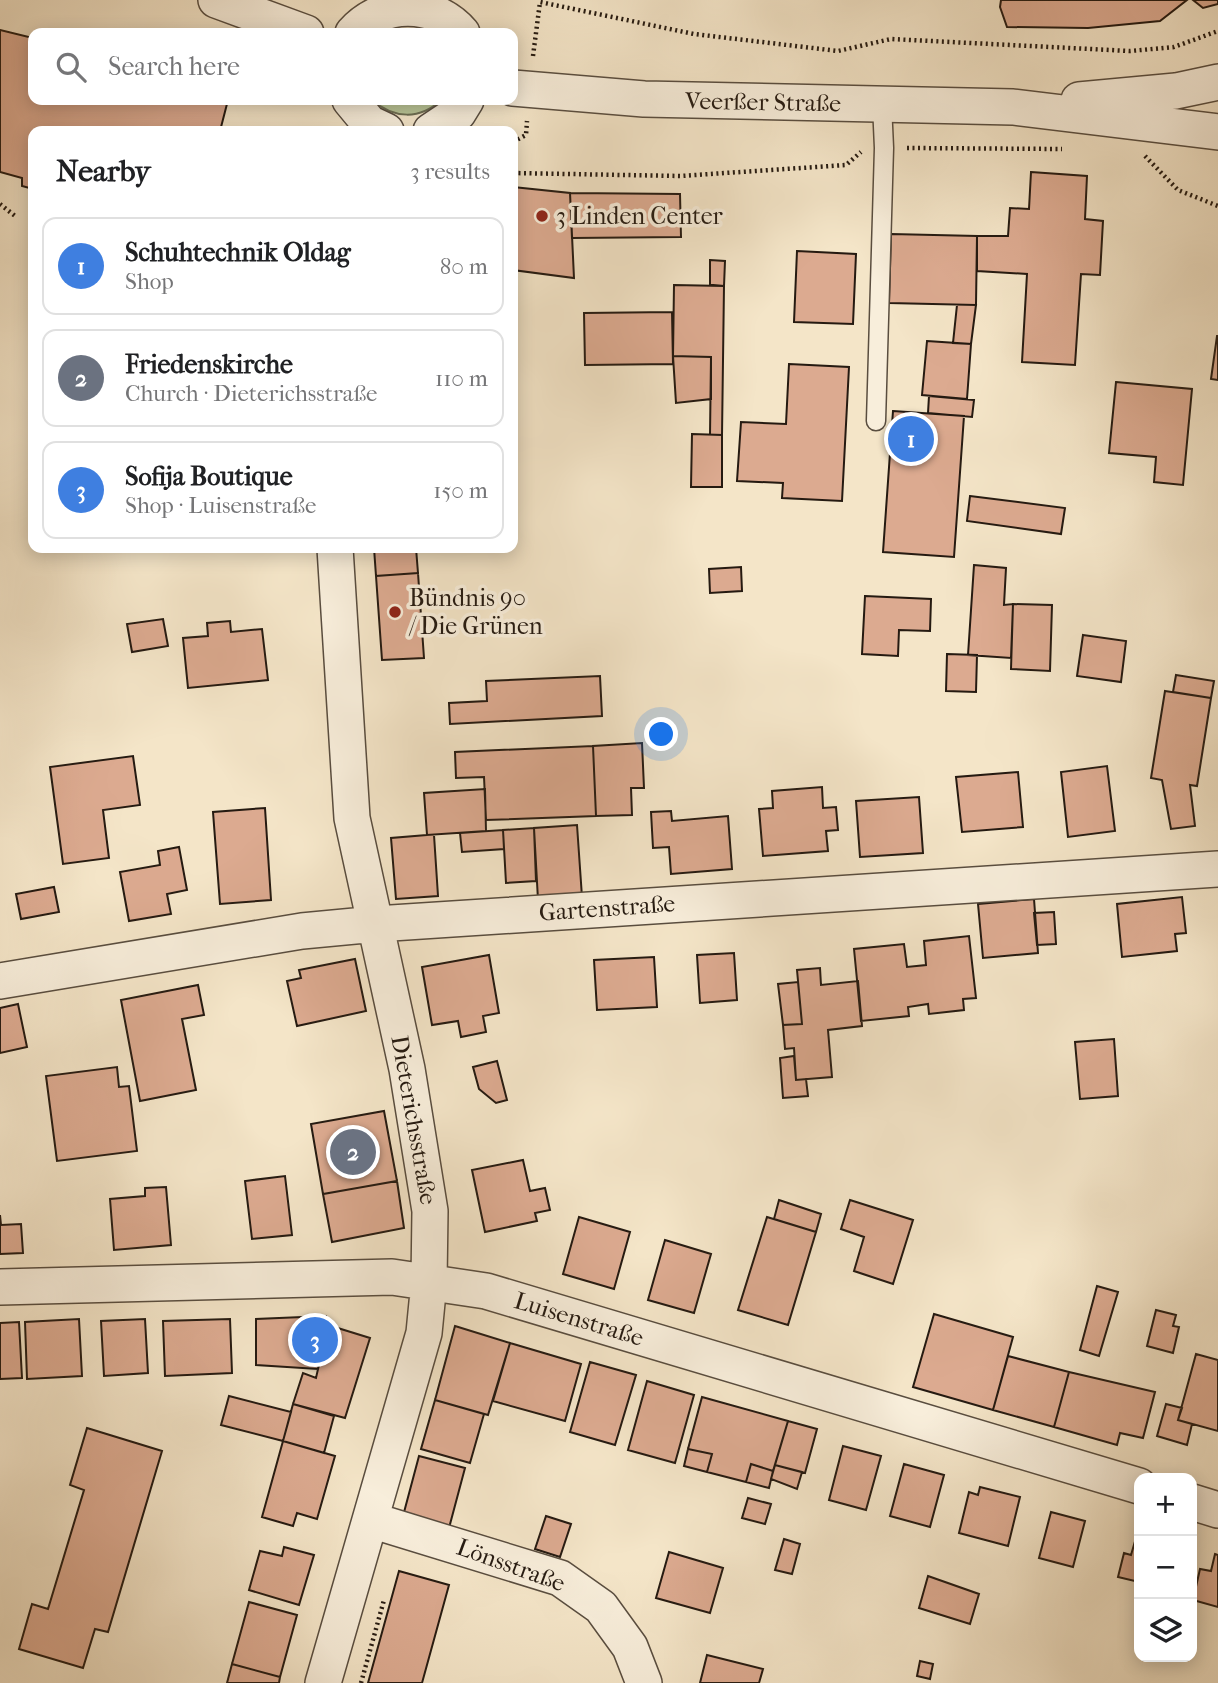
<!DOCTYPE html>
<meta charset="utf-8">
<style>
body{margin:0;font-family:"IM FELL French Canon",serif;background:#f2f2f2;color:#202124}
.controls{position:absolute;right:21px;bottom:21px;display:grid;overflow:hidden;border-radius:14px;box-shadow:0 4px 18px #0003}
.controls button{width:63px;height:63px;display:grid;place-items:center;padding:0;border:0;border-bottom:2px solid #e0e0e0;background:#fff;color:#202124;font:35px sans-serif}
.you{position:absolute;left:662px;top:735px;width:24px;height:24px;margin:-18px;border:5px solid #fff;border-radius:50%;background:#1a73e8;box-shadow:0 0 0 10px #1a73e833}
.badge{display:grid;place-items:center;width:46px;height:46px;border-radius:50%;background:#8f2418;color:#fff;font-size:23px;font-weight:700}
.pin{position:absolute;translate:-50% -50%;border:4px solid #fff;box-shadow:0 2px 7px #0006}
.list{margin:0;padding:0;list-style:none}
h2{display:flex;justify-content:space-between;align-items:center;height:91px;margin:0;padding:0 28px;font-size:30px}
h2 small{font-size:23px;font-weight:400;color:#757577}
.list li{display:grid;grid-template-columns:46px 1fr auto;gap:21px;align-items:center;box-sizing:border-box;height:98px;margin:0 14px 14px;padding:0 14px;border:2px solid #e0e0e0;border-radius:14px}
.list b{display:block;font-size:26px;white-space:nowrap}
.list p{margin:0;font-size:23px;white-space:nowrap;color:#757577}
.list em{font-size:23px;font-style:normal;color:#757577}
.icon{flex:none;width:38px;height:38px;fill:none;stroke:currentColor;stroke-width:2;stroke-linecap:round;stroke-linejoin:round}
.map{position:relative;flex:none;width:1218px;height:1683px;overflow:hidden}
.search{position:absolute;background:#fff;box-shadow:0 4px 18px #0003;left:28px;top:28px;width:490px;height:77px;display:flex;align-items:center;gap:18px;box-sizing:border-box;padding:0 24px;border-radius:14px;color:#757577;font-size:26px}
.panel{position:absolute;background:#fff;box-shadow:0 4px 18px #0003;left:28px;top:126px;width:490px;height:427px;border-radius:14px}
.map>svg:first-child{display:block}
</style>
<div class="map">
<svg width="1218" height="1683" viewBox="0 0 1218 1683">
<rect width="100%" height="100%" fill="#f4e5c8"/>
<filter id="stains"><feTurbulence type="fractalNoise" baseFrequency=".00286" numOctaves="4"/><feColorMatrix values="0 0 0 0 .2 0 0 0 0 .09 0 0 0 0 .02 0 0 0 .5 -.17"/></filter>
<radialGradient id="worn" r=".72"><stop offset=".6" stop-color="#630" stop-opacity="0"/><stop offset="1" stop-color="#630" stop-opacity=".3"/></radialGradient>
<path fill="#bac597" stroke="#707054" stroke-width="2" d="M372 100H441C420 120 394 119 372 100Z"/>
<path fill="#dcaa90" stroke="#251a11" stroke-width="2" d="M1001 0H1187L1160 21 1088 28 1007 27 1000 7Z
M1193 0H1218V4L1203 8Z
M0 30 33 38V100H228L220 131H33V189L22 186V178L0 172Z
M1031 172 1087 176 1085 219 1103 221 1100 275 1081 274 1075 365 1022 362 1027 274 977 271V236H1008L1010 208 1029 209Z
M513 187 570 193 574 278 513 270Z
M570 193 680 194 681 237 572 238Z
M891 234 977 236 976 305 889 303Z
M797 251 856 254 853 324 794 322Z
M710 260 725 261 724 286 710 285Z
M674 285 724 286 722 435H710L711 357 673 356Z
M957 305H976L971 344 953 343Z
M672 312 673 364 585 365 584 313Z
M1217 336H1218V380L1211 379Z
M927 341 971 344 967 399 922 395Z
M673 356 711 357V399L676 403Z
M789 364 849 367 842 501 782 498 783 483 737 481 741 422 786 424Z
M1116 382 1192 389 1183 485 1154 482 1156 457 1109 453Z
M929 396 974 400 972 417 928 413Z
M893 411 964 416 954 557 883 552Z
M692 434 722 435V487H691Z
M970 496 1065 508 1061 534 967 521Z
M374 548H416L418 573 376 576Z
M974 565 1006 568 1004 605 1013 604 1011 658 968 655Z
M741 567 742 591 710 593 709 569Z
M418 573 424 658 382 660 376 576Z
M865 596 931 599 930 631 899 630 898 656 862 654Z
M1013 604 1052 605 1050 671 1011 669Z
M163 619 168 646 132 652 127 624Z
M230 621 231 632 262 629 268 680 188 688 183 638 208 636 207 623Z
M1083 635 1126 641 1121 682 1077 676Z
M947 654 977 655 976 692 946 691Z
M1176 675 1214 681 1211 698 1173 692Z
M600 676 602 716 450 724 449 703 487 701 486 681Z
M1165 691 1211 698 1197 786 1190 785 1195 826 1171 829 1162 780 1151 778Z
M642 743 644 788H631L632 815 596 816 593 746Z
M593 746 596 816 486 820 484 777 456 778 455 752Z
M133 756 140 805 103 810 109 858 63 864 50 767Z
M1107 766 1115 831 1068 837 1061 772Z
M1018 772 1023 827 962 832 956 777Z
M822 787 823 808 836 807 838 830 826 831 828 851 763 856 759 809 773 808 772 791Z
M485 789 486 831 427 835 424 793Z
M919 797 923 853 860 857 856 801Z
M265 808 271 900 220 904 213 812Z
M671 811 672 821 728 816 732 869 671 874 669 847 653 848 651 812Z
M577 825 582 897 538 900 534 828Z
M534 828 536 881 506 883 503 830Z
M503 830 504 849 462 852 460 833Z
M427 835H434L438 896 396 899 391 838Z
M179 847 187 890 167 894 171 914 129 921 120 872 160 865 158 851Z
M54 887 59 912 21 919 16 894Z
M1182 897 1186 933 1175 934 1177 951 1122 957 1117 904Z
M1034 899 1038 953 983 958 978 904Z
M1054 912 1056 944 1037 945 1034 913Z
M969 936 976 998 963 999 964 1010 929 1014 928 1004 908 1007 909 1016 861 1021 854 949 904 944 907 967 926 965 924 941Z
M734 953 737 1000 700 1003 697 955Z
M489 955 499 1013 483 1016 486 1032 461 1037 458 1021 432 1025 422 967Z
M654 957 657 1007 597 1010 594 960Z
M355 959 366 1011 297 1026 287 981 301 978 299 970Z
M820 968 821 985 858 981 862 1026 828 1030 832 1077 796 1080 794 1048 785 1049 783 1025 802 1024 797 970Z
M798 982 802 1024 783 1025 778 984Z
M198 985 204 1015 182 1019 196 1090 140 1101 121 1000Z
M18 1004 27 1047 0 1053V1008Z
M1114 1039 1118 1096 1080 1099 1075 1042Z
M794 1056 796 1080 806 1079 808 1096 783 1098 780 1058Z
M497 1061 507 1100 496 1103 479 1089 473 1067Z
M117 1067 119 1087 129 1086 137 1151 57 1161 46 1076Z
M384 1111 397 1181 323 1194 311 1124Z
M523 1160 530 1191 545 1188 550 1210 535 1213 537 1221 485 1232 472 1170Z
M285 1176 292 1235 252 1239 245 1181Z
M397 1181 404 1228 332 1242 323 1194Z
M166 1187 171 1245 114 1250 110 1199 145 1196V1188Z
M779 1200 821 1214 816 1232 774 1219Z
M850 1200 913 1220 893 1284 854 1271 864 1237 841 1229Z
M0 1215 1 1225 21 1224 23 1253 0 1254Z
M579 1217 630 1232 614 1289 563 1274Z
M767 1217 816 1232 788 1325 738 1310Z
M665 1240 711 1254 694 1313 648 1300Z
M1097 1286 1118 1292 1099 1356 1080 1350Z
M1156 1310 1176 1315 1173 1326 1179 1327 1173 1353 1147 1346Z
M934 1314 1013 1337 993 1410 913 1387Z
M326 1316 328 1325 318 1369 256 1365V1319Z
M79 1319 82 1376 27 1379 25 1322Z
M145 1319 148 1373 104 1376 101 1321Z
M230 1319 232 1373 165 1376 163 1321Z
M19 1322 22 1378 0 1379V1323Z
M328 1325 370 1338 345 1418 293 1404 303 1373 316 1378Z
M455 1326 510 1343 488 1415 435 1400Z
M510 1343 581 1364 565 1421 493 1401Z
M1196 1354 1218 1360V1431L1178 1420Z
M1008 1356 1069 1372 1054 1427 993 1410Z
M590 1362 636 1375 615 1445 570 1432Z
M1069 1372 1155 1392 1143 1438 1120 1433 1117 1445 1054 1427Z
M647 1381 694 1395 675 1463 628 1450Z
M229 1396 291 1412 283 1441 221 1425Z
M702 1397 788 1421 773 1471 751 1464 746 1482 707 1472 712 1454 688 1449Z
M435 1400 484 1414 470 1463 421 1449Z
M293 1404 334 1416 324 1453 283 1441Z
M1166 1404 1182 1408 1178 1420 1192 1424 1187 1445 1157 1436Z
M788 1421 817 1429 805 1473 775 1465Z
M87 1428 162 1451 108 1632 95 1629 83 1668 19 1649 32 1604 48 1609 84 1490 70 1485Z
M283 1441 335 1456 317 1519 297 1513 293 1526 262 1517Z
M843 1446 881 1456 866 1510 829 1500Z
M688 1449 712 1454 707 1472 684 1466Z
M419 1456 465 1468 449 1528 403 1516Z
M751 1464 773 1471 769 1488 746 1482Z
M904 1464 944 1475 930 1527 890 1516Z
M775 1465 802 1472 797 1489 771 1479Z
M980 1487 1020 1497 1008 1546 959 1533 969 1492 978 1495Z
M748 1498 771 1504 765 1524 742 1518Z
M1051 1512 1085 1521 1073 1567 1039 1558Z
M546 1516 571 1524 560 1557 535 1549Z
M1138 1531H1139V1582L1118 1577 1124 1553 1131 1555Z
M784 1539 800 1544 792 1574 775 1570Z
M284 1547 314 1555 299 1605 249 1590 260 1551 282 1556Z
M669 1552 723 1568 710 1613 656 1598Z
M1215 1554 1218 1555V1607L1193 1600 1200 1569 1211 1571Z
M399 1571 449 1585 422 1683H368Z
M928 1576 979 1594 970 1624 919 1608Z
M249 1602 297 1615 280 1677 232 1664Z
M707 1655 763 1669 759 1683H700Z
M920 1661 933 1664 930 1679 917 1676Z
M232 1664 280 1677 279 1683H227Z"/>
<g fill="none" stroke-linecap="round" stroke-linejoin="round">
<g stroke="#594d3f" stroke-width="21">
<path id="service" d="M876 421 884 148 882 104"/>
</g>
<g stroke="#594d3f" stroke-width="38">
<path id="minor" d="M216 0 306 33
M353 33C382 0 434 0 462 33
M513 88 644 99 1013 107 1218 132
M350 100 369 123 386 131
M1079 100 1176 91 1218 82
M431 131 458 113 466 100
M0 981 302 931 376 924 1218 869
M0 1287 392 1277 486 1291 1139 1486
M1192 1502 1218 1510
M371 1520 560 1578 601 1607 630 1647 644 1683
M323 1683 424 1333 429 1282 430 1211 407 1069 352 818 335 548"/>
</g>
<path stroke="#251a11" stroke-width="4.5" stroke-dasharray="2 3.5" stroke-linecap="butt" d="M533 56 540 2 694 34 838 51 891 39 1130 51 1174 47 1218 31
M513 142 526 135 527 121
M907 148 1062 149
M1145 156 1178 190 1218 206
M513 173 680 176 846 165 861 152
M0 204 15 216
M361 1683 384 1600"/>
<use href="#service" stroke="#f8eedb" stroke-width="18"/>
<use href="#minor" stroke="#f8eedb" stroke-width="35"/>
</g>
<g fill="#8f2418" stroke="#f8eedb" stroke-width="2.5">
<circle cx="542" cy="216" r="7"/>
<circle cx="395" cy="612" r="7"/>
</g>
<g text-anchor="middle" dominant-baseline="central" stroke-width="7" stroke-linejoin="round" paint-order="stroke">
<g font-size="24" fill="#251a11" stroke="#f8eedb">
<text transform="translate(763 102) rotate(1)">Veerßer Straße</text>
<text transform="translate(607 908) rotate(-4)">Gartenstraße</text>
<text transform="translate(414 1120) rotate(80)">Dieterichsstraße</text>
<text transform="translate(579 1319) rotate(17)">Luisenstraße</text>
<text transform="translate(511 1565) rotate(20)">Lönsstraße</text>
</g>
<g font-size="24" fill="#251a11" stroke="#f8eedb" text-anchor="start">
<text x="556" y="216">3 Linden Center</text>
<text x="409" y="598">Bündnis 90<tspan x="409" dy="28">/ Die Grünen</tspan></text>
</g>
</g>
<rect width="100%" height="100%" filter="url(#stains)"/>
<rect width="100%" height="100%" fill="url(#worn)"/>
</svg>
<div class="controls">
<button>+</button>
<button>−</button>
<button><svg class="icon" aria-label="layers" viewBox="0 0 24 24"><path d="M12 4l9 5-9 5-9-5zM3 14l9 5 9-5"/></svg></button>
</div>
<div class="you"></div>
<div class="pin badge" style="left:911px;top:439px;background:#3f7fe0">1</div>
<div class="pin badge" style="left:353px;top:1152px;background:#6b7280">2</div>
<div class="pin badge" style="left:315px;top:1340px;background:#3f7fe0">3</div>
<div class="search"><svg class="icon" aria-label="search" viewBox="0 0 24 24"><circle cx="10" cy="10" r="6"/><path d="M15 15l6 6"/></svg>Search here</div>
<section class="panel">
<h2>Nearby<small>3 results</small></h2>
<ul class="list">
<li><span class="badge" style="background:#3f7fe0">1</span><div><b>Schuhtechnik Oldag</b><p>Shop</p></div><em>80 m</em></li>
<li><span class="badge" style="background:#6b7280">2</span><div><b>Friedenskirche</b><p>Church · Dieterichsstraße</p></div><em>110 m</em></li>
<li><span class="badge" style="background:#3f7fe0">3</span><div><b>Sofija Boutique</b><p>Shop · Luisenstraße</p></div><em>150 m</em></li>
</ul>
</section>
</div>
